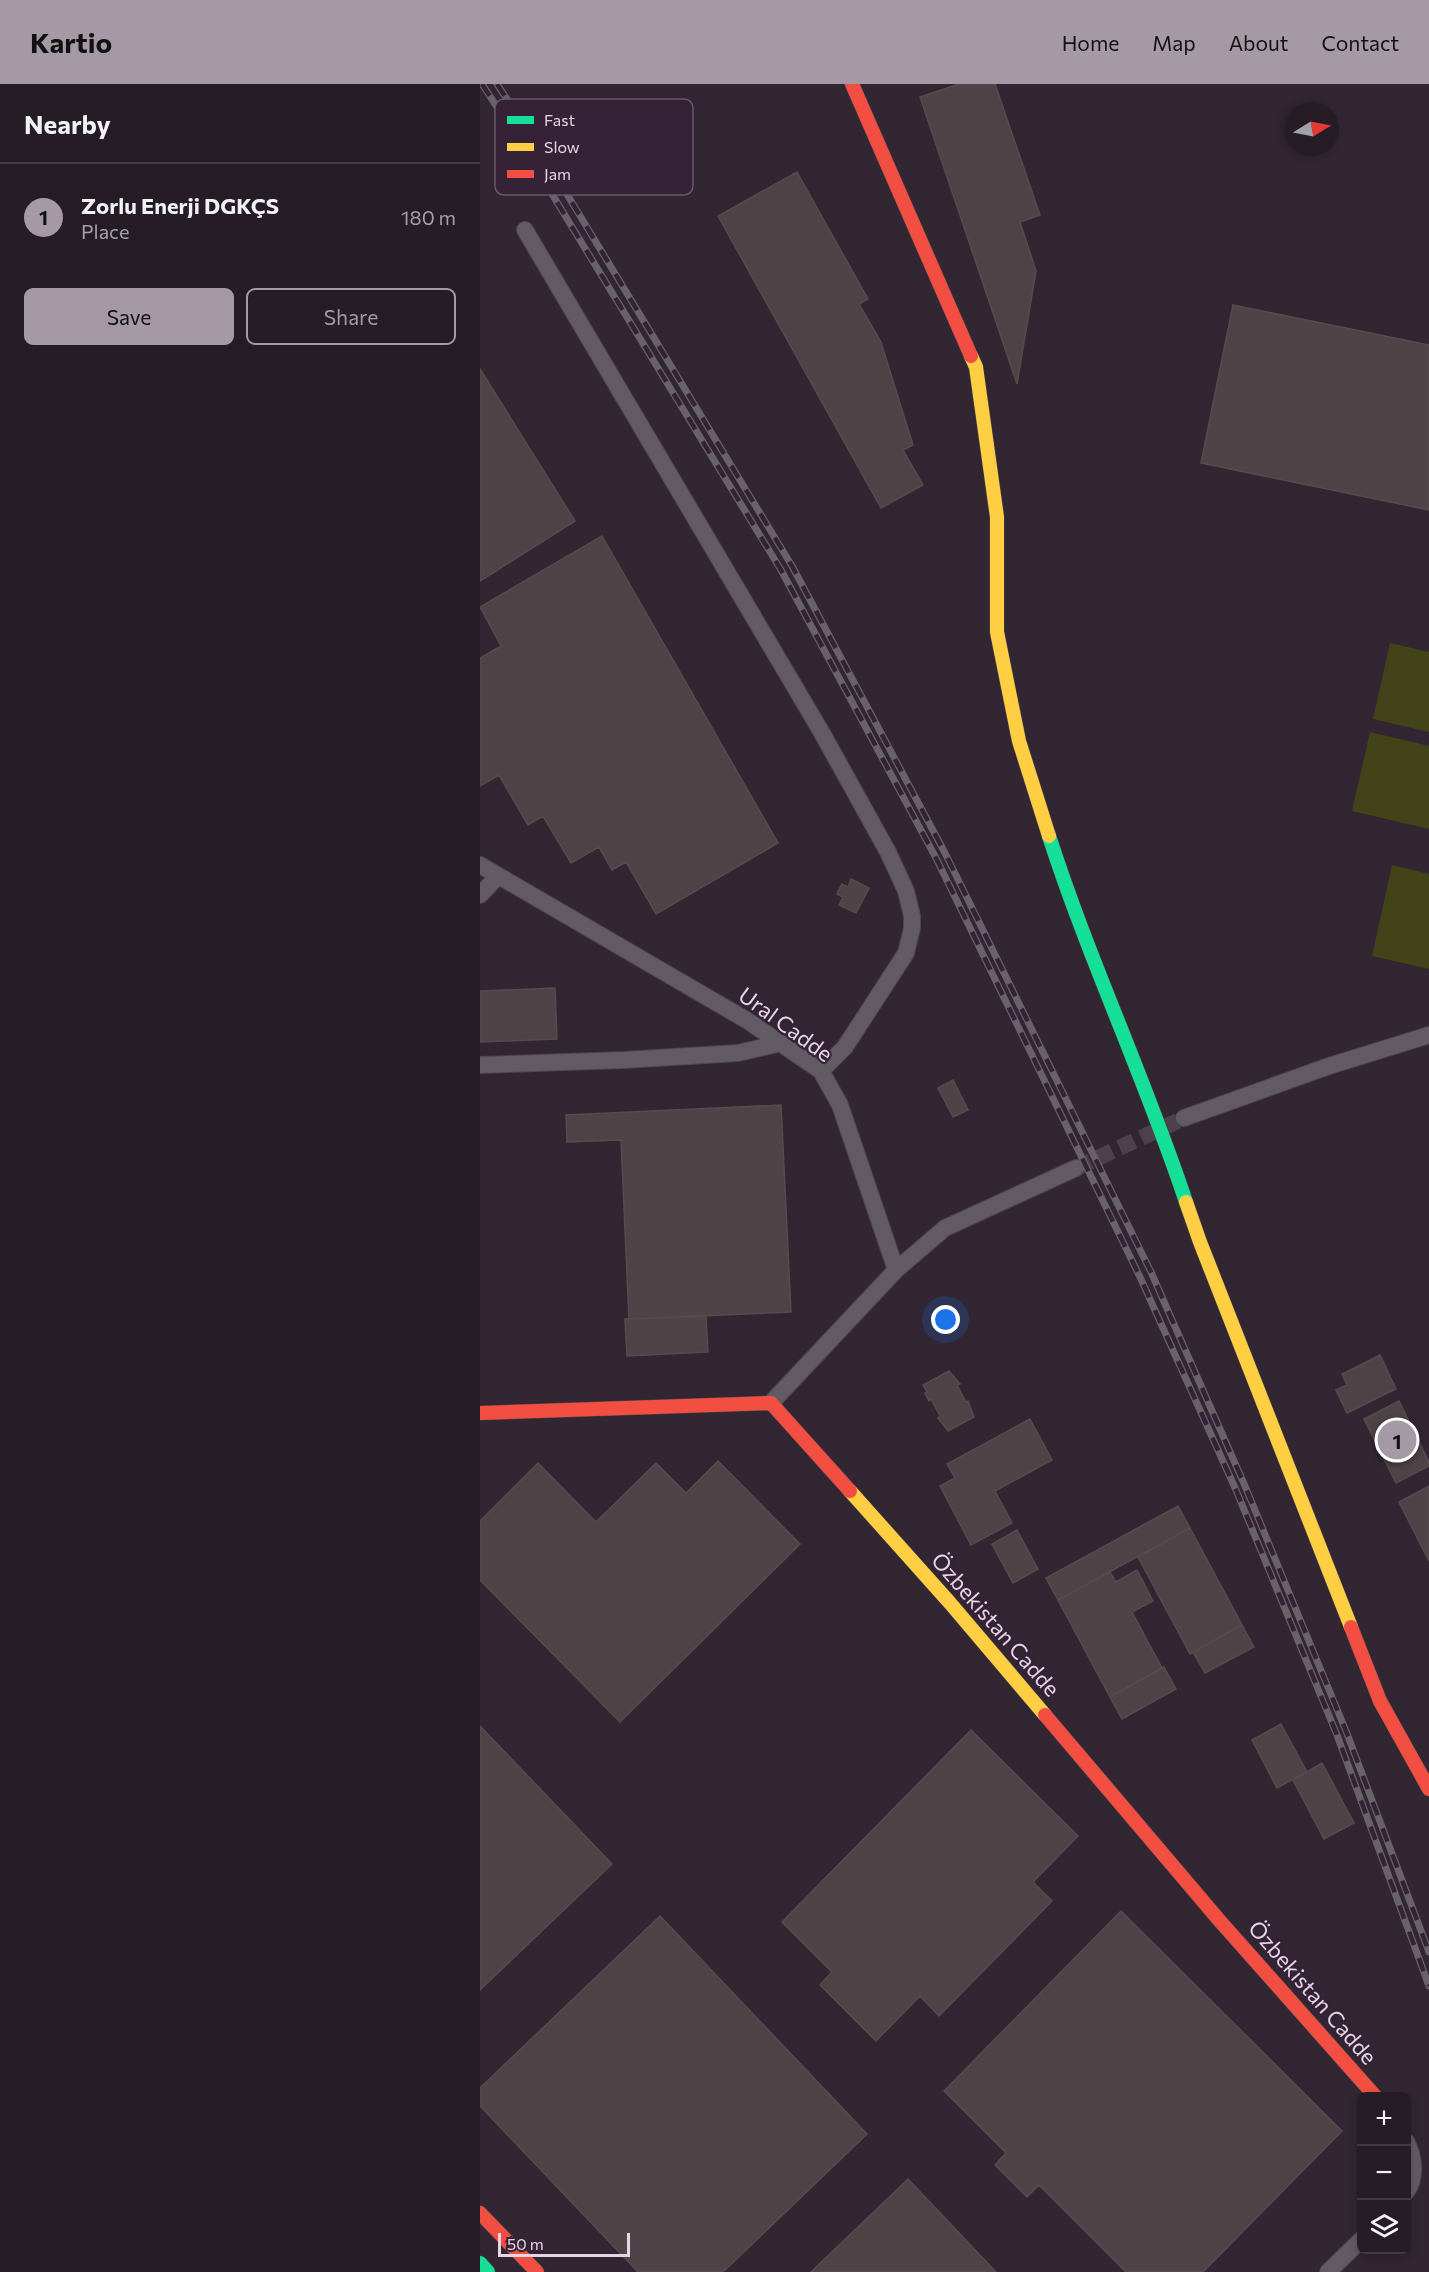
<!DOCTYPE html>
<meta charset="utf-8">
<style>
body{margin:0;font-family:Commissioner,sans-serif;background:#2d252e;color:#f1f3f6}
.controls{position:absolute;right:18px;bottom:18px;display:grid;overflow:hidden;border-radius:9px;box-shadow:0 3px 9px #0003}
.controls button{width:54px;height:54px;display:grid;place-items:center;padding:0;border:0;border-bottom:2px solid #423a43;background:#251c26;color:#f1f3f6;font:30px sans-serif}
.compass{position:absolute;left:805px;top:18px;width:54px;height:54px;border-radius:50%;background:#251c26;box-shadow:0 3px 9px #0003;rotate:80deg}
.scale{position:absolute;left:18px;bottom:15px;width:132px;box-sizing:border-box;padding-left:6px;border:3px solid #e4d7e4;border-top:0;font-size:16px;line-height:21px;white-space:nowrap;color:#e4d7e4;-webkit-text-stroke:4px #352236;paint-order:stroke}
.you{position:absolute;left:466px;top:1236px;width:21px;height:21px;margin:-15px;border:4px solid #fff;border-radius:50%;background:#1a73e8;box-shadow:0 0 0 9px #1a73e833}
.badge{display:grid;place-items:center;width:39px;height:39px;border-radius:50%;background:#a599a6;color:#111;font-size:20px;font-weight:700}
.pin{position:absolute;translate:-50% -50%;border:3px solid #fff;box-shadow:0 2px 6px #0006}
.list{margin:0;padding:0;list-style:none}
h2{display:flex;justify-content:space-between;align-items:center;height:78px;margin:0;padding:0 24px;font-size:26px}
h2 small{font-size:20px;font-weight:400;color:#a3a1a7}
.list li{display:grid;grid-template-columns:39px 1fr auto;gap:18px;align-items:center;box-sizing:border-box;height:108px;padding:0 24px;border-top:2px solid #423a43}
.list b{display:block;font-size:22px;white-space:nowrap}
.list p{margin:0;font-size:20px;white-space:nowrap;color:#a3a1a7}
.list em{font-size:20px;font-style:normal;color:#a3a1a7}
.actions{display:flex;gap:12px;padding:18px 24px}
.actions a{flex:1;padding:14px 0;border:2px solid #a599a6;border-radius:9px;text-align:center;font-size:21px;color:#a599a6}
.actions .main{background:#a599a6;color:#111}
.icon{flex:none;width:33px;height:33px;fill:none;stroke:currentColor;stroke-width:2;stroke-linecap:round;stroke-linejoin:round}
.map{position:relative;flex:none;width:949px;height:2188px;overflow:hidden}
header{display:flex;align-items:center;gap:36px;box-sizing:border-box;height:84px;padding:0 30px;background:#a599a6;color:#111}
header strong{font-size:28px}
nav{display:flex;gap:33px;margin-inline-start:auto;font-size:21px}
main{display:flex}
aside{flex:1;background:#251c26}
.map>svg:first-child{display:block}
</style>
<header>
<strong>Kartio</strong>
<nav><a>Home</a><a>Map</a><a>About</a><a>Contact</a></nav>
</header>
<main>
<aside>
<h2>Nearby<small></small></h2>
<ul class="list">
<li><span class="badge">1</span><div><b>Zorlu Enerji DGKÇS</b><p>Place</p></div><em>180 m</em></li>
</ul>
<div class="actions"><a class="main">Save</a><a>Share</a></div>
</aside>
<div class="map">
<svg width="949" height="2188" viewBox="0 0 949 2188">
<rect width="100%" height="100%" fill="#312632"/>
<path fill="#434319" d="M910 559 949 568V648L893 635Z
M890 648 949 662V745L872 727Z
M912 781 949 790V885L892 872Z"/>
<path fill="#4e4346" stroke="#564c4f" stroke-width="1.5" d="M479 0H515L560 131 540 138 556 187 537 300 440 13Z
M317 88 388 215 379 220 401 258 433 361 423 366 443 401 401 424 238 132Z
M753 221 949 261V426L721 379Z
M0 285 95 437 0 497Z
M122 452 298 759 176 830 146 778 132 786 119 763 91 779 63 732 48 741 19 691 0 702V574L21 562 0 523Z
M371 795 389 804 376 829 359 821 363 813 357 810 362 800 368 803Z
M75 904 77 955 0 958V907Z
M473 996 488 1026 473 1033 458 1004Z
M301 1021 311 1228 149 1235 141 1056 87 1058 86 1031Z
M226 1232 228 1268 147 1272 145 1235Z
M900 1271 916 1305 867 1329 856 1306 867 1301 862 1290Z
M469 1287 480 1300 477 1301 486 1318 488 1317 494 1333 468 1347 458 1334 460 1332 451 1315 449 1317 445 1309 447 1308 443 1301Z
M919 1317 949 1378V1382L916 1399 884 1335Z
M550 1335 572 1376 515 1407 532 1439 491 1461 460 1402 475 1394 467 1380Z
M238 1377 320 1460 140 1638 0 1496V1437L58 1379 116 1438 176 1379 206 1409Z
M949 1402V1477L919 1418Z
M698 1422 710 1444 578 1516 566 1494Z
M710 1444 762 1541 710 1570 658 1473Z
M537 1446 558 1485 533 1499 512 1460Z
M657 1486 673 1517 652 1528 682 1584 630 1613 578 1516 630 1488 636 1498Z
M762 1541 774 1563 725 1589 713 1568Z
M684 1583 696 1605 642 1635 630 1613Z
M801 1640 827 1688 797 1704 772 1656Z
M0 1642 132 1780 0 1906Z
M491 1646 598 1752 553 1798 572 1817 459 1932 440 1912 396 1957 340 1901 352 1888 302 1838Z
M842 1679 874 1739 844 1755 813 1696Z
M641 1827 862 2047 723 2188H646L559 2101 547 2113 515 2081 526 2069 464 2007Z
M180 1832 387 2050 243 2188H158L0 2022V2004Z
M428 2095 516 2188H331Z"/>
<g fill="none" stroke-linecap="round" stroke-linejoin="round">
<path stroke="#4c414d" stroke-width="16" stroke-dasharray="16 8" stroke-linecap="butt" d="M596 1084 704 1034"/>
<g stroke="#4d444d" stroke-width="18">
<path id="street" d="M45 146 342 649 408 768 426 807 432 832V844L426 869 365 963 341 987
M0 781 268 937 341 987 360 1021 416 1186 291 1319
M0 811 18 792
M0 981 144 976 258 969 301 959
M704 1034 849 982 949 951
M416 1186 465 1144 596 1084
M926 2057C934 2072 937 2094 926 2108
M848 2188 882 2155"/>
</g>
<g stroke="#4d444d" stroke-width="15">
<path id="fast" d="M569 752C609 876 665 994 706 1118
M0 2179 8 2188"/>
</g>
<g stroke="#4d444d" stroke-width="15">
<path id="slow" d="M491 272 496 283 517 433V548L539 657 569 752
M706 1118 720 1158 871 1543
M370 1407 470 1519 565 1631"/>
</g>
<g stroke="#4d444d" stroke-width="15">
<path id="jam" d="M372 0 491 272
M0 1329 291 1319 370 1407
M871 1543 900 1617 949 1705
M565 1631 739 1836 895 2012
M0 2129 57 2188"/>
</g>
<use href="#street" stroke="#635b64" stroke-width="16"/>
<use href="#fast" stroke="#16e098" stroke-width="14"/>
<use href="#slow" stroke="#ffcf43" stroke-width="14"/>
<use href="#jam" stroke="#f24e42" stroke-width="14"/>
<g stroke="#69626a" stroke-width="7">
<path id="rail" d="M2 0 47 69 301 486 456 774 660 1193 756 1406 857 1651 949 1902
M17 0 59 64 312 482 465 769 671 1188 765 1402 866 1647 949 1868"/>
</g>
<use href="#rail" stroke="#352236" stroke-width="4.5" stroke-dasharray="14" stroke-linecap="butt"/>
</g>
<g text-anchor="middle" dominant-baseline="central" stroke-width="4.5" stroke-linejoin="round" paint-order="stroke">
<g font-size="22" fill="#e4d7e4" stroke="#352236">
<text transform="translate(306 940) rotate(36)">Ural Cadde</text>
<text transform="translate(516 1540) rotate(49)">Özbekistan Cadde</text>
<text transform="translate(833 1908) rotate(49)">Özbekistan Cadde</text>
</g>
</g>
<rect x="15" y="15" width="198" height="96" rx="9" fill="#352236" stroke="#6a586a" stroke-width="1.5"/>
<rect x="27" y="32" width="27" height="8" fill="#16e098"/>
<rect x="27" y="59" width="27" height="8" fill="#ffcf43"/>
<rect x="27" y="86" width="27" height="8" fill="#f24e42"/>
<g font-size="16" fill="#e4d7e4">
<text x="64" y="42">Fast</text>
<text x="64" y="69">Slow</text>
<text x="64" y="96">Jam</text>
</g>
</svg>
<div class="controls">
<button>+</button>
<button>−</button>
<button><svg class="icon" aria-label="layers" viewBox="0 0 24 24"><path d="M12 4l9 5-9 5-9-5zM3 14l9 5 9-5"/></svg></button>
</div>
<svg class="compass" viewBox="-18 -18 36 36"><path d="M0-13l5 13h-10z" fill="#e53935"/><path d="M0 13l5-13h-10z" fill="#a3a1a7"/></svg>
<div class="scale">50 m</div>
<div class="you"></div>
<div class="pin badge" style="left:917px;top:1356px">1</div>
</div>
</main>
